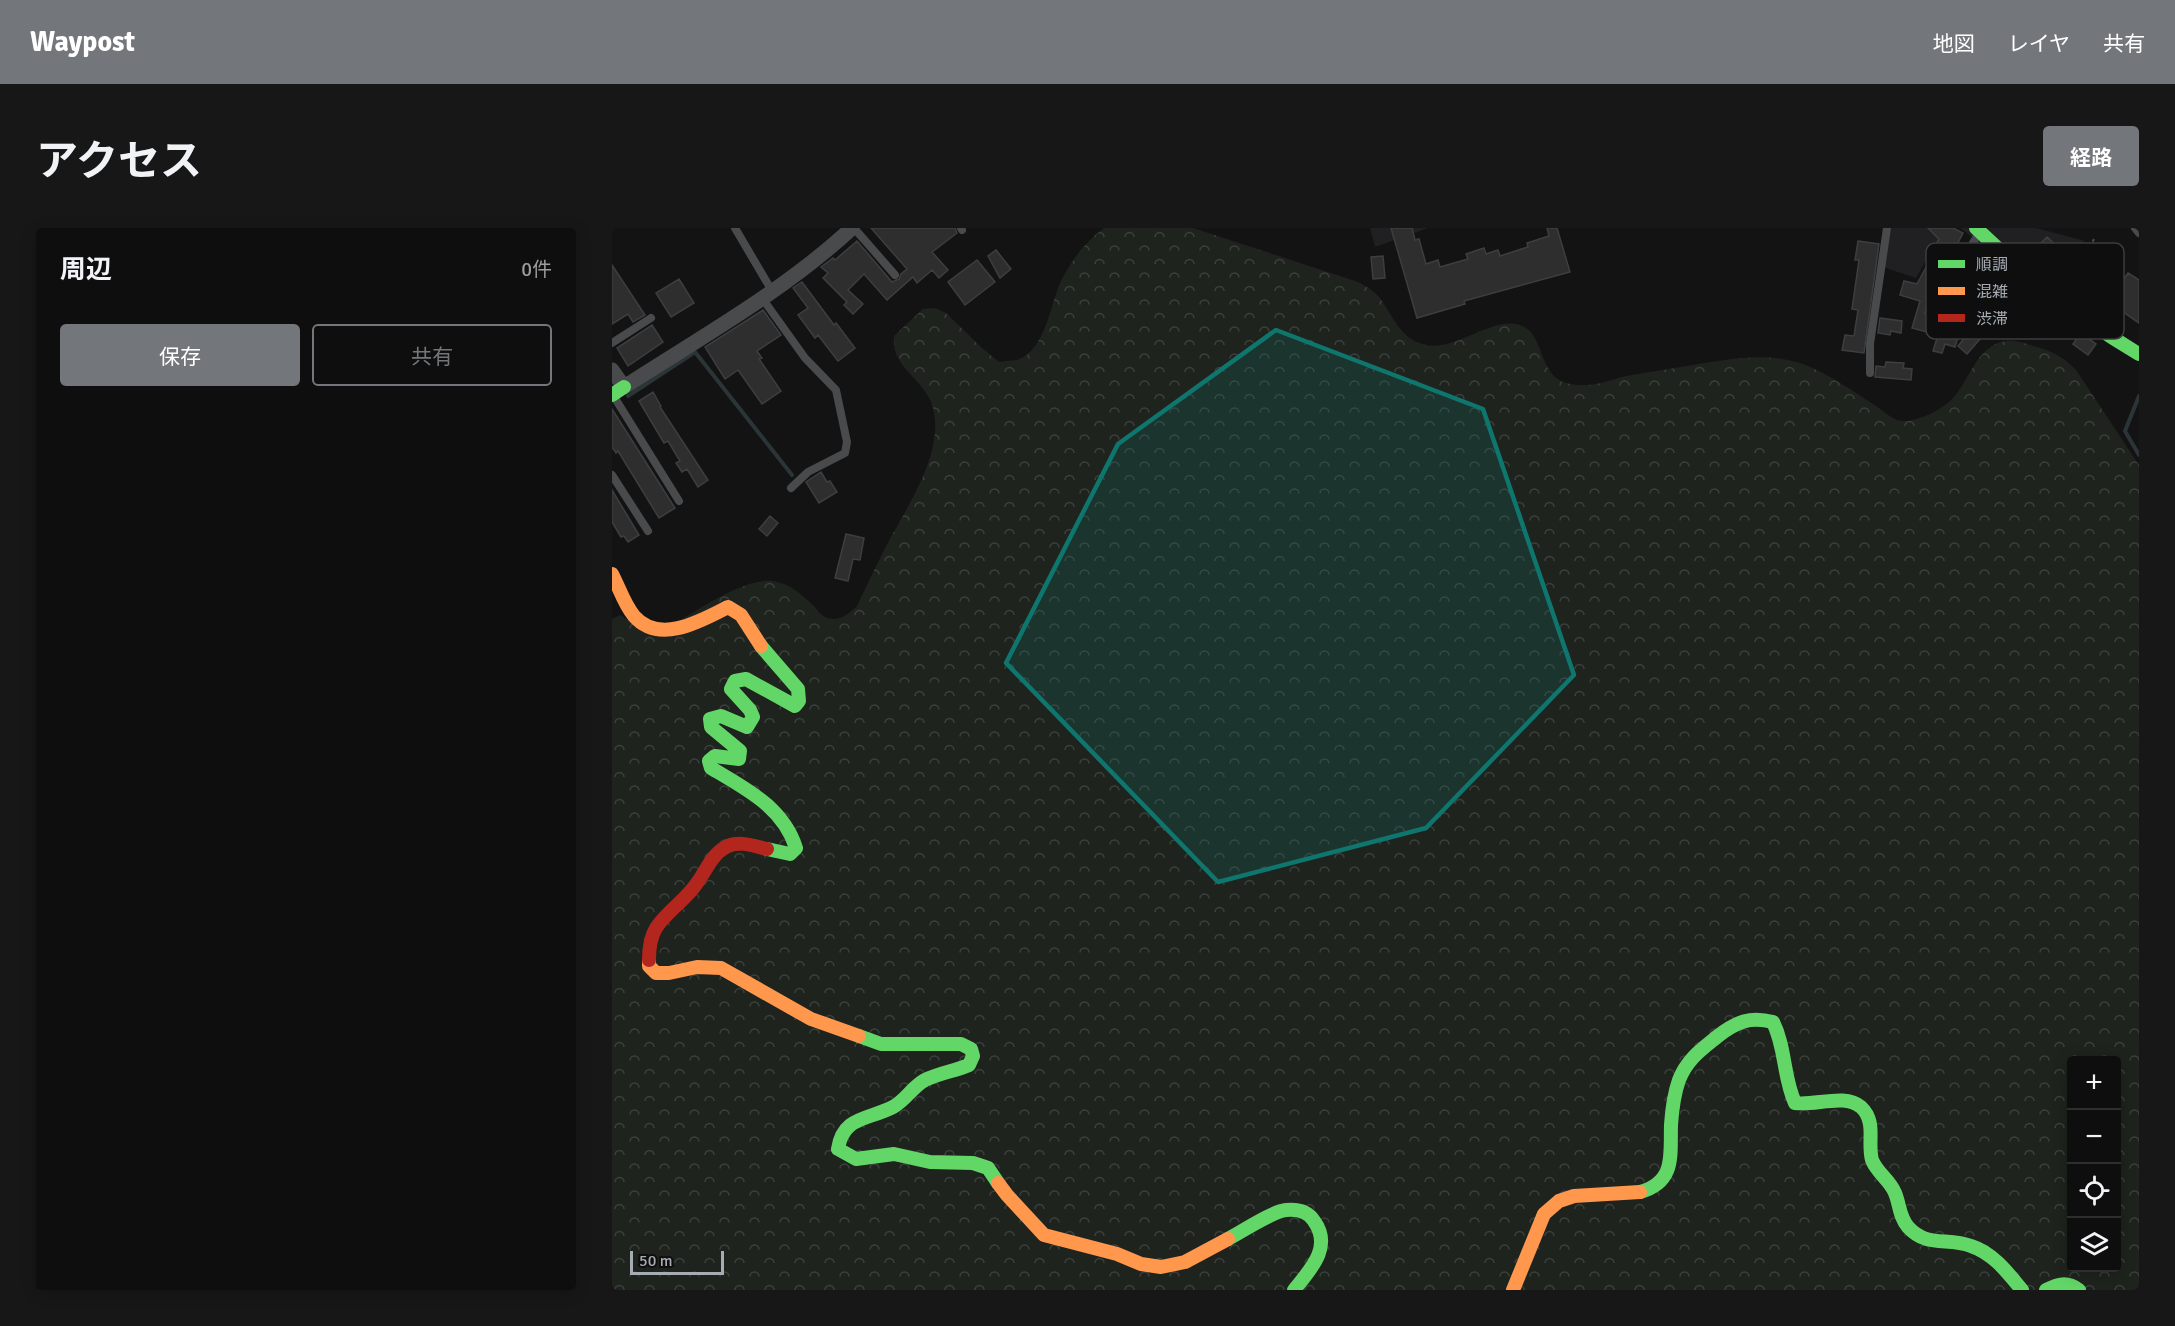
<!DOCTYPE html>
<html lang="ja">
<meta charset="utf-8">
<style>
body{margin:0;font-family:Signika,"Noto Sans JP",sans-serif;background:#171718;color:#f1f3f6}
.controls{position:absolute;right:18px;bottom:18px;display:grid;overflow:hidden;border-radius:6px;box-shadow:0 3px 15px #0003}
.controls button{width:54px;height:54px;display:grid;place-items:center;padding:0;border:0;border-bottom:2px solid #2e2e2f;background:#0e0e0f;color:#f1f3f6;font:30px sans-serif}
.scale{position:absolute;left:18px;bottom:15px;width:94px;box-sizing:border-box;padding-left:6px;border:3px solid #a6acb3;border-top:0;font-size:16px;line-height:21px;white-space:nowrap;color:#a6acb3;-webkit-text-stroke:4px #0e0e0f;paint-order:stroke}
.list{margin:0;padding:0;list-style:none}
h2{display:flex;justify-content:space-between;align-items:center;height:78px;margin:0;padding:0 24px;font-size:26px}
h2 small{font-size:20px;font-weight:400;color:#9b9c9e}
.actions{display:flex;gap:12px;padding:18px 24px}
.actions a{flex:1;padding:14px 0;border:2px solid #73767b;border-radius:6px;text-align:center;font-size:21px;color:#73767b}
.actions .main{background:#73767b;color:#fff}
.icon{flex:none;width:33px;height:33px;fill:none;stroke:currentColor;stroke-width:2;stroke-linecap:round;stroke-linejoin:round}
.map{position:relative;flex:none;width:1527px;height:1062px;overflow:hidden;border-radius:6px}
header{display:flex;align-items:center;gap:36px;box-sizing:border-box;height:84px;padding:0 30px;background:#73767b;color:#fff}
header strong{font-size:28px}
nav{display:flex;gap:33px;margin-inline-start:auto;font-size:21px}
.intro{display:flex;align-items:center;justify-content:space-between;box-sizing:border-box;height:144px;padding:0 36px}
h1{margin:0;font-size:42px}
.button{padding:15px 27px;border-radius:6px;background:#73767b;color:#fff;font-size:21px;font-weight:700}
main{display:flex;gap:36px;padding:0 36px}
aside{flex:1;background:#0e0e0f;border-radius:6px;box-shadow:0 3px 15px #0003}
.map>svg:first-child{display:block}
</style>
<header>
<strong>Waypost</strong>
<nav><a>地図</a><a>レイヤ</a><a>共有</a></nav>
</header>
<div class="intro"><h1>アクセス</h1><a class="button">経路</a></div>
<main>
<aside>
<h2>周辺<small>0件</small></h2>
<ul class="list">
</ul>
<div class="actions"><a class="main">保存</a><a>共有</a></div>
</aside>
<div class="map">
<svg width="1527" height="1062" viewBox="0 0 1527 1062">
<defs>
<pattern id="forest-crowns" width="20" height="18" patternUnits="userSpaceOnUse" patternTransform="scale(1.5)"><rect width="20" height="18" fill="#1e231e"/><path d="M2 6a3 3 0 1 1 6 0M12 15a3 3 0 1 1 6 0" fill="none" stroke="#3c403c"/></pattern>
</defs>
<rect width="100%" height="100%" fill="#131314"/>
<path fill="#202022" d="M758 0H816L763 19Z
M1278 0H1332L1304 50 1271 39Z
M1348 0H1424L1473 13 1428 47 1365 13Z"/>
<path fill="url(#forest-crowns)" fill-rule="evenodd" d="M492 0H581L746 54C754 58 762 63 768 70 782 90 788 111 814 117 845 124 887 82 914 100 921 105 924 112 927 119 937 146 943 158 974 157 987 157 1001 151 1014 148 1036 144 1059 141 1081 137 1114 132 1147 125 1180 133 1208 139 1240 163 1264 178 1270 182 1276 188 1283 191 1286 193 1292 193 1296 193 1309 191 1327 183 1337 174 1357 157 1363 117 1394 113 1403 112 1413 115 1421 118 1438 122 1452 129 1464 142L1527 237V1062H0V391L8 387 43 408C71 392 129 349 160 353 178 355 190 367 203 379 205 382 209 387 213 389 226 395 237 386 245 378 256 355 266 333 278 311 298 274 336 218 319 174 309 149 279 139 282 108L311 81 323 80 334 85 370 120 387 134C393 133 400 133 405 132 434 123 438 76 449 53 459 33 473 14 492 0ZM1460 832H1504V1040H1460Z"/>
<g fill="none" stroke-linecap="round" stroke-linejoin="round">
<path stroke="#2b3437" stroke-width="4" d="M16 168 83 124 180 247
M1527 168 1513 203 1527 227"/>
</g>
<path fill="#2e2e2f" stroke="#3c3e40" stroke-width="1.5" d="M259 0H343L345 5 320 24 336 42 327 50 320 42 305 55 301 49 275 72 252 46 236 62 251 76 241 86 232 77 235 74 211 50 216 45 209 39 221 30 223 32 245 13 280 54 287 51 289 46 295 41Z
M779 0H800L803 12 807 11 814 36 826 32 828 39 856 31 854 26 872 20 874 26 886 22 888 28 916 19 915 15 937 8 935 0H945L958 44 852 73 853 76 805 90Z
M1316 0H1341L1351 5 1338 30 1341 32 1312 86 1348 50 1364 59 1350 84 1353 85 1343 119 1333 116 1330 125 1321 123 1326 107 1300 100 1308 73 1288 67 1292 53 1305 56 1326 17 1324 16 1327 11Z
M1435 9 1449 22 1439 32 1425 19Z
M1246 13 1267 16 1252 125 1230 122 1233 107 1242 108 1246 82 1240 81 1247 32H1243Z
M384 22 399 41 388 50 376 28Z
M771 28 773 50 761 51 759 29Z
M365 32 383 54 353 77 336 54Z
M0 37 33 87 21 94 16 86 0 96Z
M1516 45 1527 52V95L1511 84 1507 89 1492 78Z
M67 51 82 75 59 89 44 65Z
M190 54 222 97 224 95 243 120 226 133 206 107 203 110 186 87 196 80 181 60Z
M151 82 169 107 145 123 150 130 147 131 169 163 150 176 126 142 113 151 93 119Z
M1268 90 1290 93 1289 105 1279 103 1278 107 1266 105Z
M1365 95 1375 103 1355 126 1346 118Z
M40 97 51 114 16 138 5 120Z
M1469 105 1484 116 1476 127 1461 116Z
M1274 134 1292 135 1291 140 1300 141 1299 152 1263 149 1264 138 1273 139Z
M41 164 49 178 48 179 96 252 86 259 75 241 70 244 64 235 68 233 56 213 52 215 27 173Z
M0 181 63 280 47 290 6 223 4 225 0 219Z
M209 244 215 254 218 253 225 264 207 275 194 254Z
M0 262 27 307 16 314 12 308 9 309 0 294Z
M158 288 166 295 155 308 147 301Z
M234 306 252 310 248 332 241 331 236 353 223 350Z"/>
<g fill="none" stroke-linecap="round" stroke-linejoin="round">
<path stroke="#494b4d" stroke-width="2" stroke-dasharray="3 4.5" stroke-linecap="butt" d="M1439 45 1479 17 1483 9"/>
<path stroke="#484a4c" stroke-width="8" d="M123 0 160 63
M242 0 283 47
M349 0 350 2
M1523 0 1527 5
M1336 56 1367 5
M150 70 193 130 224 162 235 214 233 225 196 244 179 260
M0 115 39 90
M1258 145V116L1275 0
M1 167 67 273
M0 247 36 303"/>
<path stroke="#484a4c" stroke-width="15" d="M0 142 12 159C89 109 172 63 240 0"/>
<path stroke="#63d668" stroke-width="14" d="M1364 0C1414 48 1467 91 1527 126
M0 167 12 159
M149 418 186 461 187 473 183 478 134 451 123 453 119 461 138 482 141 489 135 499 109 488 98 491 99 499 128 523 127 531 103 528 97 533 99 540C134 561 171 579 184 620L178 626 155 621
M247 808 269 816H349L359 821 361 828 357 837C343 843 327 845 313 852 300 859 294 872 281 879 256 892 231 888 226 921L244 931 282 926 318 934 361 935 376 940 386 955
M1028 964C1064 954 1058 927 1059 897 1060 882 1062 866 1067 852 1075 831 1090 821 1106 808 1124 794 1138 788 1161 794 1174 820 1171 849 1183 875 1203 878 1233 865 1249 879 1265 894 1255 914 1260 932 1265 945 1278 952 1283 965 1288 977 1287 988 1296 999 1315 1020 1335 1009 1359 1018 1381 1025 1396 1045 1410 1062
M616 1011C629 1004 661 983 674 982 685 981 696 983 702 993 721 1019 698 1042 682 1062
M1434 1062C1446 1056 1455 1053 1467 1062"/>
<path stroke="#ff974d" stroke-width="14" d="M0 346C7 359 12 376 22 388 47 417 89 393 116 379L129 387 149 418
M37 732V738L44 745H57L85 739 109 740 199 791 247 808
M386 955 395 967 432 1007 505 1026 529 1036 549 1039 573 1034 616 1011
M901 1062 932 986 947 973 962 968 1028 964"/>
<path stroke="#b3261e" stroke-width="14" d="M37 732C37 720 38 710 44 700 55 683 74 672 85 655 94 643 100 626 114 619 126 612 142 618 155 621"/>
</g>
<path fill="#0f766e" fill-opacity="0.2" stroke="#0f766e" stroke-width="4.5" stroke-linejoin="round" d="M664 102 871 181 962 447 814 600 606 654 394 435 506 216Z"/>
<rect x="1314" y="15" width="198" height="96" rx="9" fill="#0e0e0f" stroke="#3c3d40" stroke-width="1.5"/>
<rect x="1326" y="32" width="27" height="8" fill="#63d668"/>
<rect x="1326" y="59" width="27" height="8" fill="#ff974d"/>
<rect x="1326" y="86" width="27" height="8" fill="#b3261e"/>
<g font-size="16" fill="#a6acb3">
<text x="1364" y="42">順調</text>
<text x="1364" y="69">混雑</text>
<text x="1364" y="96">渋滞</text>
</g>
</svg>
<div class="controls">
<button>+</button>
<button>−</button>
<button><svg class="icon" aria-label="locate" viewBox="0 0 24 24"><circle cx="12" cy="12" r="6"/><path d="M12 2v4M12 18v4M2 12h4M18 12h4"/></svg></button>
<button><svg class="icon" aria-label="layers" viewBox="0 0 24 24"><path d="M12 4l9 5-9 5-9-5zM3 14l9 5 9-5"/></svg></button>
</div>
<div class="scale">50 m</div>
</div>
</main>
